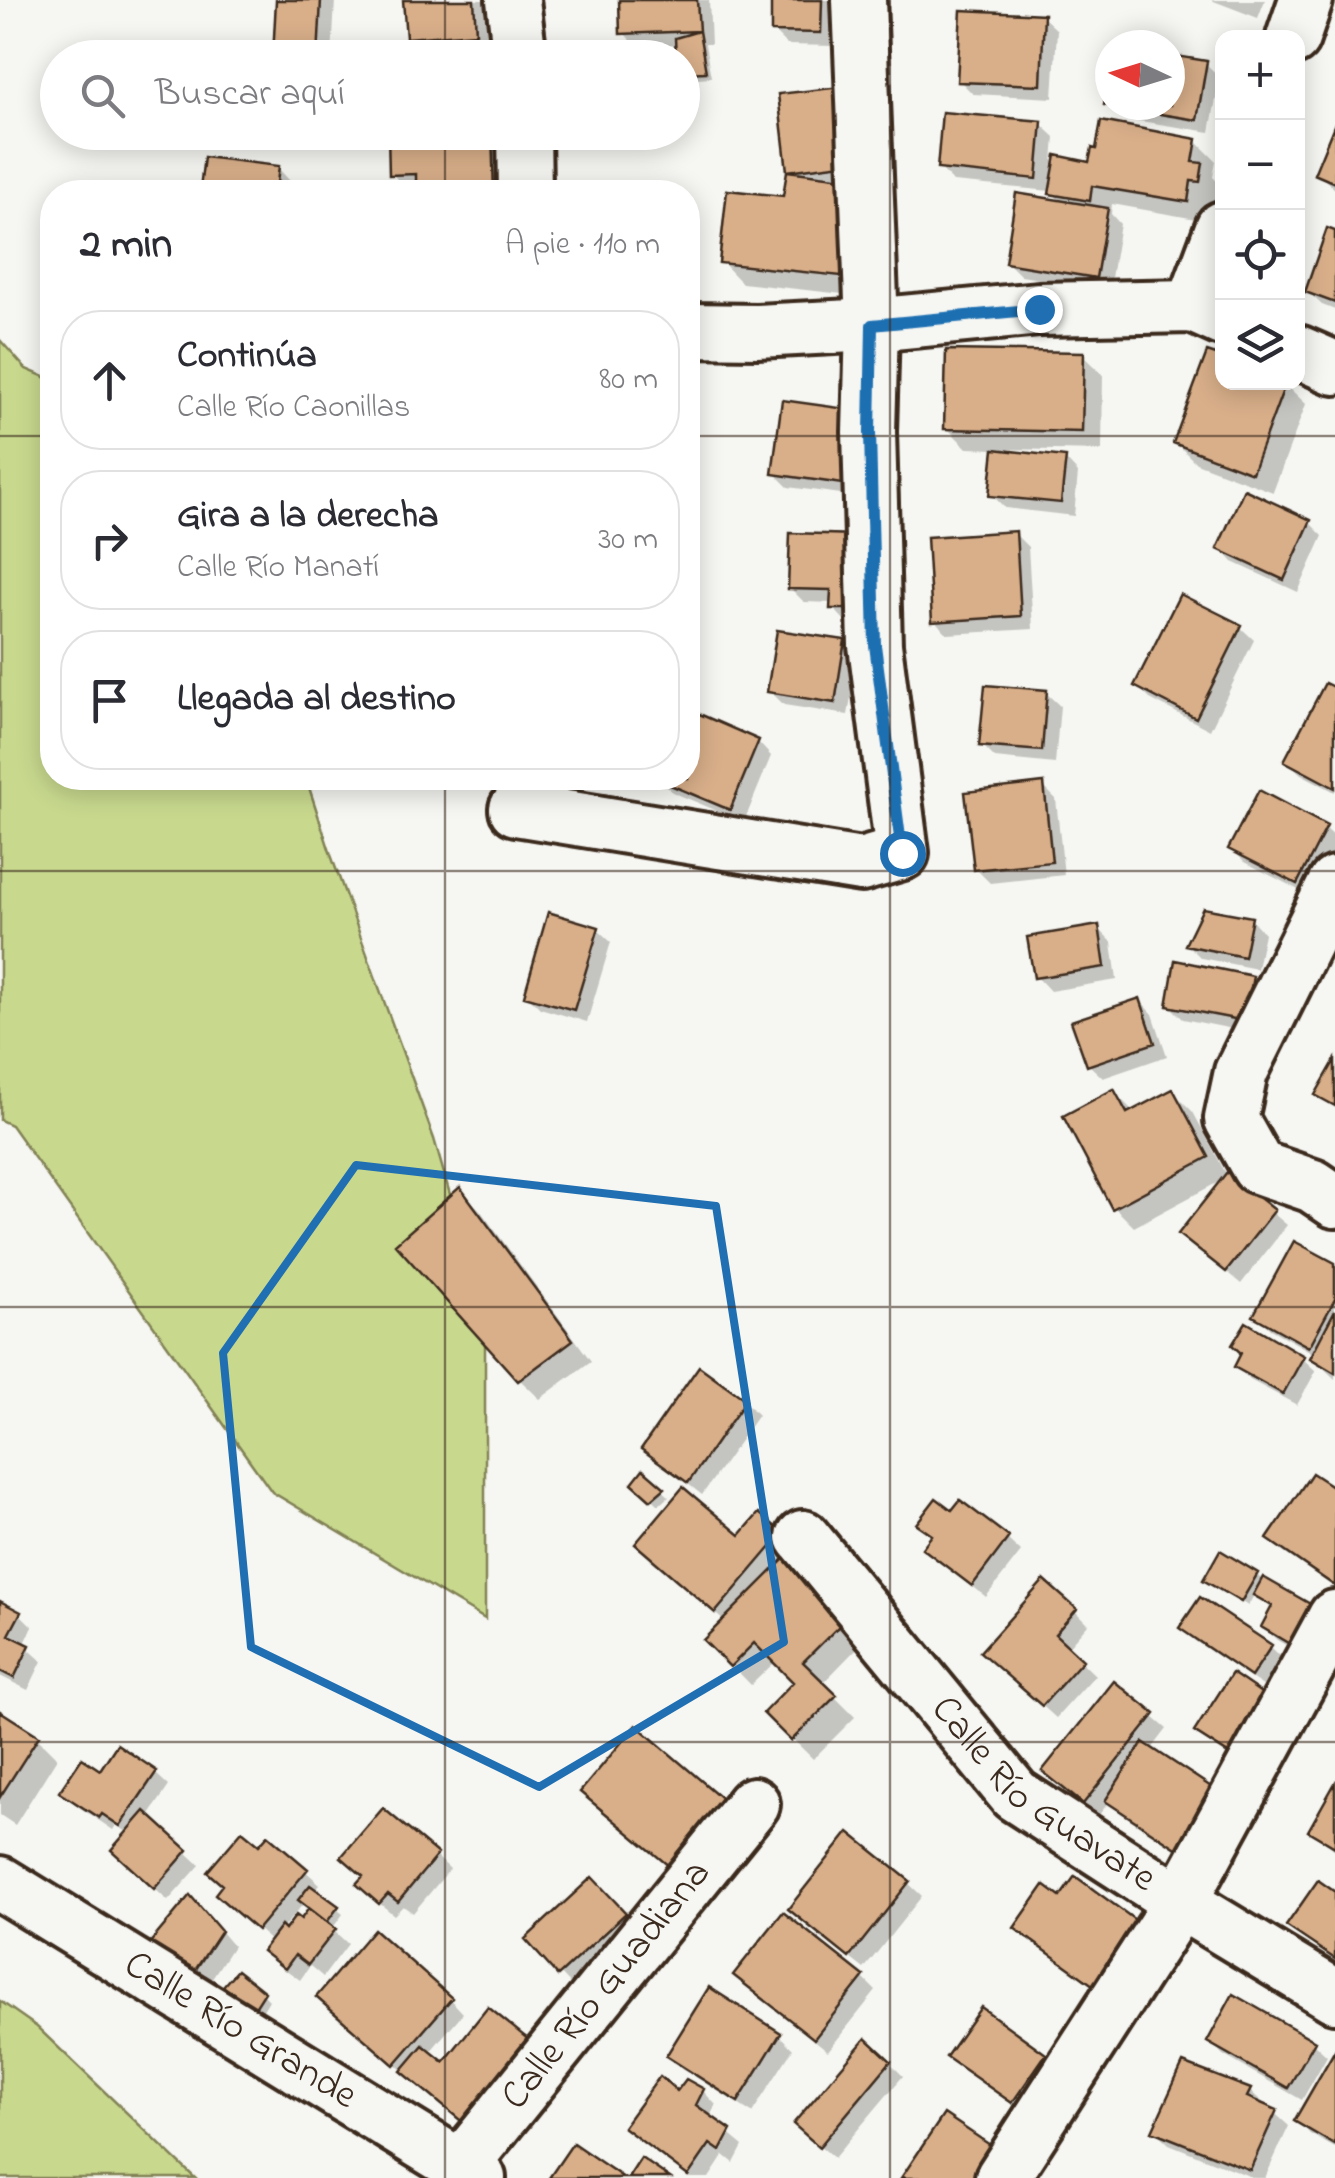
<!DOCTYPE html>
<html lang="es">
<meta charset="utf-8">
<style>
body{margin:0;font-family:"Indie Flower",sans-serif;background:#f7f7f7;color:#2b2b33}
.controls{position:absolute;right:30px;top:30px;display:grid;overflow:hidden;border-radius:20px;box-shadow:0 5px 25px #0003}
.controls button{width:90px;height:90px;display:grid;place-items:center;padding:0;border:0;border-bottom:2px solid #e1e1e2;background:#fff;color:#2b2b33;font:50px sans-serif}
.compass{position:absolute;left:1095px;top:30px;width:90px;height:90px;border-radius:50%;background:#fff;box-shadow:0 5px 25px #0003;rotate:274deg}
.stop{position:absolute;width:30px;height:30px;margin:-22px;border:8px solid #1f6fb2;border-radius:50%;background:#fff}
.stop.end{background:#1f6fb2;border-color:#fff;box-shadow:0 2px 10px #0008}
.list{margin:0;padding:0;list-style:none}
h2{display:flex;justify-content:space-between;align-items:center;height:130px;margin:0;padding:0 40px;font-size:42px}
h2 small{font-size:32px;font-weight:400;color:#7c7c81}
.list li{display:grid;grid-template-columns:65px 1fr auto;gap:30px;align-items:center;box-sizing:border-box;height:140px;margin:0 20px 20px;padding:0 20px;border:2px solid #e1e1e2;border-radius:40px}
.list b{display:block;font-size:38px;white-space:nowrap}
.list p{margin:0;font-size:32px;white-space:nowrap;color:#7c7c81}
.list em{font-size:32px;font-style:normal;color:#7c7c81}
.icon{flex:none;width:55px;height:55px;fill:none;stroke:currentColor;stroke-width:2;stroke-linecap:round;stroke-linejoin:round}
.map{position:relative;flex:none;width:1335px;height:2178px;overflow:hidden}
.search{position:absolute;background:#fff;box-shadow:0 5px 25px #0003;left:40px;top:40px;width:660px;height:110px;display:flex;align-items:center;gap:25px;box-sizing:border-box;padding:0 35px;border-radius:55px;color:#7c7c81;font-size:38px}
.panel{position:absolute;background:#fff;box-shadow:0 5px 25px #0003;left:40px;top:180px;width:660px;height:610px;border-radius:40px}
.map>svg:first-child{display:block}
</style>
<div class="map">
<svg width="1335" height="2178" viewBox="0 0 1335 2178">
<rect width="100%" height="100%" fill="#f6f6f2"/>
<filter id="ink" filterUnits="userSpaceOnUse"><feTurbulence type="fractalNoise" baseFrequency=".01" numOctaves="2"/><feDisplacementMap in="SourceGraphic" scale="20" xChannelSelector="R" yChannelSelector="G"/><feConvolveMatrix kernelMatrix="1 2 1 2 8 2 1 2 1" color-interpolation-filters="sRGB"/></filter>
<g filter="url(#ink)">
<path fill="#c8d98e" stroke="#828256" stroke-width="2.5" d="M0 340 26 369 52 380V778H306L331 855 434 1139 485 1316V1619L272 1492 11 1125 0 1120Z
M0 2001 37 2027 195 2178H0Z"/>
<path fill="#0003" fill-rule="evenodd" d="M278 0H335L332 58 275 55Z
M406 0H483L488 46 422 51 408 37Z
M622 0H709L711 44H705L711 77 686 79 678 45 636 46 623 32Z
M773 0H834V46L787 45 773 31Z
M1211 0H1265L1258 18Z
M1043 17 1057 30 1053 98 973 94 960 81Z
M1170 58 1206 64 1220 77 1210 132 1121 118 1107 104 1110 86V105H1170Z
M841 89 861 296 742 283 722 262 786 199 789 168Z
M1041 124 1055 137 1052 175H1055L1196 141 1216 161 1213 177 1222 186 1220 201 1210 200 1207 221 1112 204 1111 214 1120 224 1109 290 1021 276 1008 263 1062 203 1051 191 953 182 940 168Z
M1335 130V189L1317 173Z
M390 132H510L512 192H410L392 174Z
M278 168 291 182 290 192H208L202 187Z
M1335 234V310L1322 305 1308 292Z
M688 260 695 314 688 315Z
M1082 355 1103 375 1102 451 1007 449V453L1065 459 1078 473 1074 516 1005 508 992 495 996 449 967 448 947 428Z
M1208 355 1222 360V382L1285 384 1306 404 1273 492 1196 463 1176 443Z
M852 413 856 496 788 487 774 473Z
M1309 522 1323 536 1298 592 1233 562 1220 548Z
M1015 534 1028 547 1033 629 948 634 935 621Z
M792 535 869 622H846L833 608V603L804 602 790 588Z
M1240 627 1254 640 1210 730 1150 699 1137 686Z
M844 643 858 656 848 715 784 705 770 691Z
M1335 691V792L1301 774 1287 761Z
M1046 693 1060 706 1055 764 995 758 982 745Z
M688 712 758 742 771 756 744 822 672 792 659 778H688Z
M1043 786 1056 799 1064 875 990 883 976 869Z
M1325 828 1335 837V849L1310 896 1245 862 1231 849Z
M1251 919 1264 933 1257 969 1201 958 1188 945Z
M1098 928 1112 942 1117 980 1050 991 1037 977Z
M597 929 611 942 587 1022 540 1008 527 995Z
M1252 978 1266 992 1258 1034 1183 1019 1169 1005Z
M1140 1000 1153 1014 1167 1056 1103 1078 1089 1065Z
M1114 1092 1134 1112 1173 1092 1193 1112 1226 1174 1287 1225 1241 1284 1181 1234 1224 1179 1134 1227 1114 1207Z
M460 1190 480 1210 591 1361 540 1399 519 1379Z
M1335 1266V1379L1313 1358 1315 1354 1270 1329 1256 1315Z
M1302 1358 1316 1371 1297 1405 1250 1380 1237 1367Z
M745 1402 758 1415 702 1495 644 1449Z
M643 1473 669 1496 659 1505 636 1483Z
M1335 1491V1588L1283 1552 1270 1538Z
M952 1514 1007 1539 1021 1552 986 1597 926 1548 933 1537 920 1523Z
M759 1516 801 1555 790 1569 863 1642 822 1684 855 1717 813 1759 766 1713 797 1682 776 1661 751 1685 707 1640 725 1622 659 1564 740 1539Z
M1257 1575 1264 1582 1324 1667 1277 1640 1264 1627 1273 1610 1255 1593 1248 1606 1206 1580Z
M1200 1600 1271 1647 1284 1660 1266 1688 1195 1641 1182 1628Z
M0 1604 20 1614 33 1627 24 1645 42 1661 28 1690 0 1676Z
M1075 1611 1088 1624 1067 1648 1095 1675 1056 1718 997 1665Z
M1232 1677 1250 1770 1211 1745 1197 1732Z
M1114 1684 1167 1729 1151 1750 1204 1868 1122 1814 1109 1802 1098 1816 1059 1784Z
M0 1714 37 1738 57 1758 15 1825 0 1815Z
M100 1773H155L169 1786 148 1817 200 1865 168 1901 127 1863 129 1833 116 1825 113 1830 76 1805 62 1791Z
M1335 1788V1850L1311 1831Z
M268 1838 320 1884 314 1891 343 1914 332 1929 348 1944 323 1977 310 1966 300 1980 278 1964 265 1951 272 1942 232 1907ZM304 1903 311 1909 302 1922 286 1933 281 1930Z
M436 1856 450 1869 413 1913 403 1906 394 1915 373 1898Z
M908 1883 922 1896 864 1969 804 1922Z
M1045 1888 1111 1999 1030 1941 1017 1928Z
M606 1894 637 1928 574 1988 528 1939Z
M1335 1895V1961L1289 1925Z
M203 1911 233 1946 204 1990 160 1963Z
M862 1977 876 1991 828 2051 750 1988Z
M226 1986 263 1994 269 2000 260 2015Z
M450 1999 463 2013 429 2053 444 2065 537 2050 409 2076 333 2010Z
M779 2035 793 2049 752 2113 683 2069 670 2056Z
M1210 2041 1313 2043 1327 2056 1302 2100 1223 2055Z
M1335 2055V2148L1310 2134 1297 2120Z
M950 2056H1044L1057 2069 1026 2114 963 2070Z
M890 2063 903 2076 834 2158 810 2137Z
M703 2091 716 2105 709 2118 743 2146 734 2163 724 2155 709 2178H690L626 2127 678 2094Z
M1250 2091 1289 2126 1265 2178H1254L1169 2144 1155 2131Z"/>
<path fill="#d9af8a" stroke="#3b2a1e" stroke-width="2.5" d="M276 0H321L318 58 273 56Z
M403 0H474L476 33 406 38Z
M619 0H697L699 31 620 34Z
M771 0H822L821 33 771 32Z
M961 10 1044 14 1041 85 957 82Z
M699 31 706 72 682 73V58H676L675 38Z
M1170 55 1207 61 1197 120 1104 105 1110 70V105H1170Z
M842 87 851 163 787 171 778 94Z
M942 112 1042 121 1037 179 937 169Z
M1101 121 1197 139 1193 162 1203 163 1200 182 1191 181 1188 202 1092 186 1090 201 1049 194 1056 155 1089 162 1092 148 1096 149Z
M1335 123V183L1314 174Z
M388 132H492L494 192H416V174L389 175Z
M204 157 279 166 276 192 200 188Z
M787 171 852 179 841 276 719 263 727 190 783 196Z
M1016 193 1108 208 1096 278 1005 263Z
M1327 228 1335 231V303L1305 292Z
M946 350 1084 352 1082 432 944 429Z
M1207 352 1222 357V382H1286L1252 473 1173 443Z
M782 400 854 410 843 484 772 474Z
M994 449 1066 457 1061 503 989 496Z
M1244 489 1311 520 1284 580 1217 549Z
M1016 531 1021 616 932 622 927 537Z
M790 533 858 535 856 609H830L831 590 788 589Z
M1180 594 1242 625 1196 718 1134 686Z
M777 630 845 640 835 703 767 692Z
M1325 683 1335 688V788L1284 761Z
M985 685 1047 690 1042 751 979 746Z
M688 709 759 740 730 810 656 779 688 778Z
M1044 783 1052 862 974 870 965 792Z
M1259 790 1327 826 1297 884 1228 849Z
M1203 908 1252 917 1244 957 1185 945Z
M548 912 599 927 574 1010 524 996Z
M1099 925 1105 967 1034 978 1027 937Z
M1175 960 1253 976 1245 1021 1167 1006Z
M1140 998 1155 1043 1087 1066 1071 1021Z
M1335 1060V1106L1315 1095Z
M1114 1089 1127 1113 1173 1089 1209 1157 1112 1209 1063 1116Z
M1227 1172 1275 1210 1226 1272 1178 1234Z
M460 1187 573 1340 518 1381 395 1244Z
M1294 1241 1335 1263V1299L1309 1347 1253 1316Z
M1335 1310V1373L1310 1358Z
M1246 1322 1304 1356 1283 1394 1234 1367 1241 1353 1232 1345Z
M699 1366 746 1400 688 1483 641 1449Z
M643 1469 665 1488 651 1500 632 1483Z
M1312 1473 1335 1488V1586L1267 1539Z
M683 1487 740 1535 759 1513 783 1533 715 1613 635 1544Z
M936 1498 952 1510 960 1500 1009 1537 972 1586 922 1548 932 1535 916 1524Z
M1220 1550 1258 1573 1241 1602 1203 1580Z
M784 1559 845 1620 803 1662 837 1695 791 1741 763 1713 793 1682 754 1643 730 1667 703 1640Z
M1263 1577 1333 1617 1310 1656 1261 1627 1272 1606 1253 1595Z
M1044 1580 1077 1609 1055 1634 1083 1660 1042 1706 980 1652Z
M1200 1597 1272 1645 1251 1677 1179 1628Z
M0 1601 21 1612 9 1635 30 1645 14 1678 0 1671Z
M1232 1673 1273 1701 1236 1759 1194 1732Z
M1114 1681 1155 1714 1083 1804 1042 1771Z
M0 1711 39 1736 0 1797Z
M636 1725 731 1806 676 1872 580 1792Z
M1143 1742 1228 1798 1190 1857 1105 1801Z
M117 1744 157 1771 120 1826 102 1814 99 1818 59 1792 82 1758 100 1770Z
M1335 1783V1847L1308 1831Z
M383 1808 438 1854 398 1902 388 1894 379 1904 356 1884 363 1876 341 1857Z
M145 1811 188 1850 154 1889 111 1850Z
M242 1831 259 1845 268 1835 308 1869 257 1930 215 1894 222 1885 207 1872Z
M849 1832 910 1881 849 1958 788 1909Z
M1075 1876 1142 1925 1097 1988 1014 1928 1044 1885 1060 1897Z
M592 1877 626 1913 558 1976 525 1939Z
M1318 1880 1335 1892V1959L1286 1926Z
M310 1885 339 1906 327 1922 298 1900Z
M190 1895 221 1931 190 1978 144 1950Z
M309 1908 336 1929 308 1965 295 1955 285 1969 262 1951 281 1926 285 1930 296 1915 301 1919Z
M783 1912 864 1976 814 2039 733 1975Z
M374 1929 452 1998 394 2065 316 1997Z
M237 1970 265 1992 253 2011 223 1986Z
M709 1987 781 2033 738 2102 666 2056Z
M1233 1994 1315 2041 1288 2088 1207 2042Z
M488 2007 539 2048 472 2130 401 2071 423 2045 444 2062Z
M981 2007 1046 2054 1012 2103 946 2057Z
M866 2038 891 2061 819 2147 793 2124Z
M1335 2050V2145L1294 2121Z
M1183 2063 1251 2089 1247 2097 1277 2110 1250 2170 1152 2131Z
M660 2076 677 2091 686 2079 704 2089 696 2105 731 2130 720 2151 710 2144 688 2176 623 2127Z
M944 2114 1005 2155 990 2178H901Z
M573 2143 624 2178H549Z
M641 2158 670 2178H628Z"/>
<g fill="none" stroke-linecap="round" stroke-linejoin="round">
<g stroke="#3b2a1e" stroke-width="60">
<g id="minor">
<path d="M513 0 520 58"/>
<path d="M1293 38 1306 0"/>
<path d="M524 132 525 192"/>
<path d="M1193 306 1222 228"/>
<path d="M688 330 757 331 872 325 1039 309 1193 306 1222 319"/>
<path d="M1298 352 1335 368"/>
<path d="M516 809 861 865 902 853 875 645 869 432 872 325 859 0"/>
<path d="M1335 883 1241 1072 1231 1119 1258 1167 1313 1186 1335 1201"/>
<path id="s1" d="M803 1537 1015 1795 1180 1902 1335 1996"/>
<path id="s2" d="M0 1883 479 2178"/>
<path id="s3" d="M461 2166 753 1804"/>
<path d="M1002 2178 1180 1902 1335 1617"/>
</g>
</g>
<use href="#minor" stroke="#f6f6f2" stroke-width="52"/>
</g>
</g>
<g fill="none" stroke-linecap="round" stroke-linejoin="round" filter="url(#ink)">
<path stroke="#1f6fb2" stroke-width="12" d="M902 853 875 645 870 432 872 325 1039 309"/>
</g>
<path fill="none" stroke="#1f6fb2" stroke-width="8" stroke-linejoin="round" d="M356 1165 716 1206 784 1642 539 1787 251 1647 223 1353Z"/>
<path fill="none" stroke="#3b2a1e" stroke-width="2.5" stroke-opacity="0.55" d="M445 0V58M890 0V2178M445 132V192M0 436H52M688 436H1335M445 778V2178M0 871H1335M0 1307H1335M0 1742H1335"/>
<g text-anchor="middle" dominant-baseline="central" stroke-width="9" stroke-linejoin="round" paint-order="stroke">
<g font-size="40" fill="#3b2a1e" stroke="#f6f6f2">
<text stroke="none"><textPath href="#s1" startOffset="355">Calle Río Guavate</textPath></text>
<text stroke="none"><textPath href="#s3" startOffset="232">Calle Río Guadiana</textPath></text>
<text stroke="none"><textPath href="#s2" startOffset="282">Calle Río Grande</textPath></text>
</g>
</g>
</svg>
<div class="controls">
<button>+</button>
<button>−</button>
<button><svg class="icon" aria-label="locate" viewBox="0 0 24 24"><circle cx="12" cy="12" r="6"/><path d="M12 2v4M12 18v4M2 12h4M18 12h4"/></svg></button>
<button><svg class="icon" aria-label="layers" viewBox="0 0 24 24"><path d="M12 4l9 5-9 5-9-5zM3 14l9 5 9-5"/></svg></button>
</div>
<svg class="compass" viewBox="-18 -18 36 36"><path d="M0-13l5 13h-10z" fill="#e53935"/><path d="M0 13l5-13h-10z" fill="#7c7c81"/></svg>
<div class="stop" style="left:902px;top:853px"></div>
<div class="stop end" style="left:1039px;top:309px"></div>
<div class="search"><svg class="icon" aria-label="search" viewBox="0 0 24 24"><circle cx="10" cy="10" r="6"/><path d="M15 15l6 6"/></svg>Buscar aquí</div>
<section class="panel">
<h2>2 min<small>A pie · 110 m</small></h2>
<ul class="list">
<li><svg class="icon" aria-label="ahead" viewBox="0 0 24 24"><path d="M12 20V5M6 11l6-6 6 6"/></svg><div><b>Continúa</b><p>Calle Río Caonillas</p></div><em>80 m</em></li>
<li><svg class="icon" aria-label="right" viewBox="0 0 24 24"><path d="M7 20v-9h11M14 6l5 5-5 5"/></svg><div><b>Gira a la derecha</b><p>Calle Río Manatí</p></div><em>30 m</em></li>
<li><svg class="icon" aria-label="arrive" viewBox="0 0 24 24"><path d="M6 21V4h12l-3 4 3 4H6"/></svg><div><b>Llegada al destino</b></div></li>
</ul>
</section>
</div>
